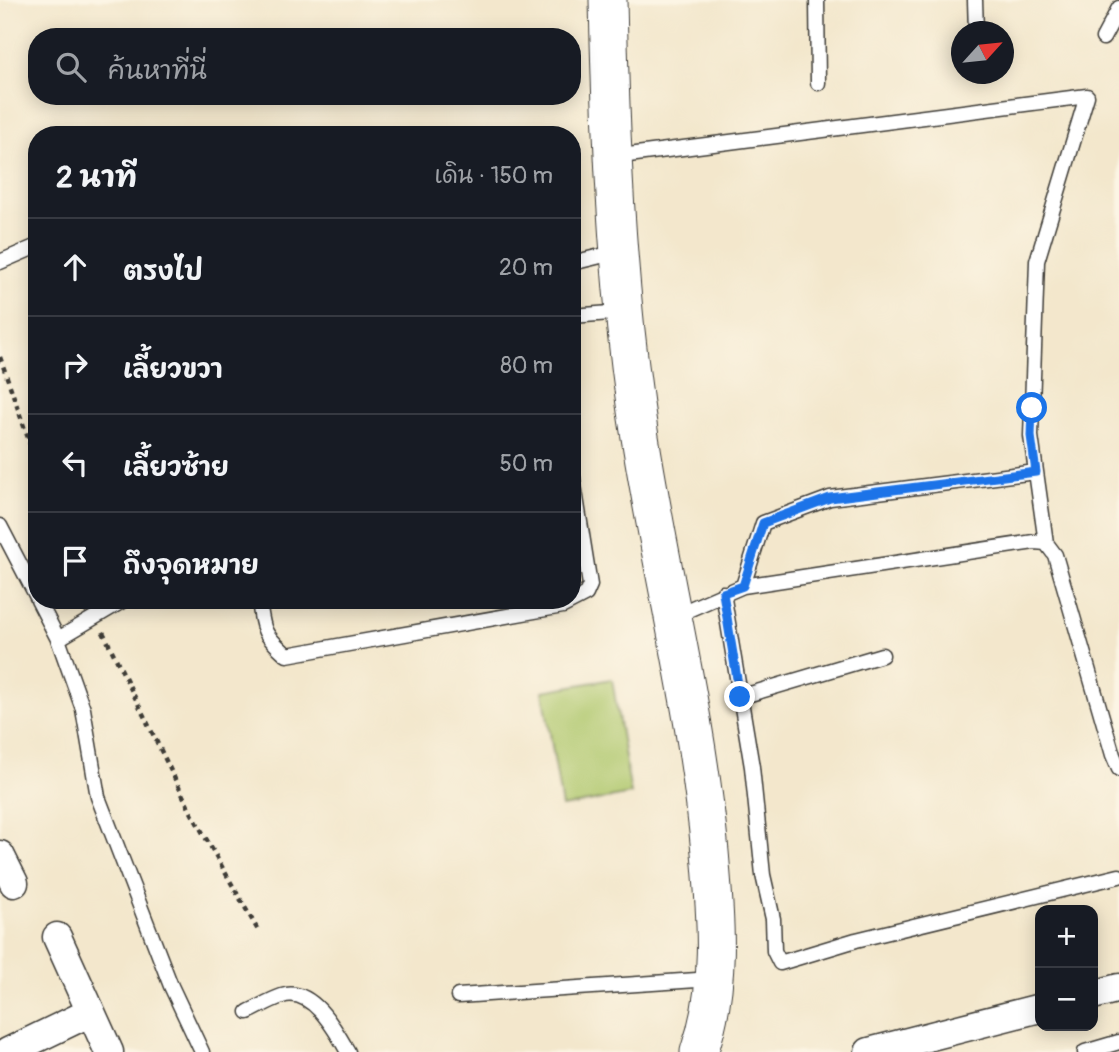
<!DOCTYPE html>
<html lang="th">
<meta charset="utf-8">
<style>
body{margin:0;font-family:Pangolin,"Playpen Sans Thai",sans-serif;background:#20242c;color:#f1f3f6}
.controls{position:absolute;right:21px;bottom:21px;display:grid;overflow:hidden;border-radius:14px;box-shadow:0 4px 18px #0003}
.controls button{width:63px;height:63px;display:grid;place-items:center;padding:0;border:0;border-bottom:2px solid #363941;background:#171b24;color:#f1f3f6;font:35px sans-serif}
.compass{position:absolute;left:951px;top:21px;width:63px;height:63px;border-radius:50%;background:#171b24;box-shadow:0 4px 18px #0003;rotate:63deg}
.stop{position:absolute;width:21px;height:21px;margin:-16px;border:5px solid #1a73e8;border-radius:50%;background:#fff}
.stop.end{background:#1a73e8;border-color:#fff;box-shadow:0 2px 7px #0008}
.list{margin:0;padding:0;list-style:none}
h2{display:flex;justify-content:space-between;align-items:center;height:91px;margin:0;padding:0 28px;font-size:30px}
h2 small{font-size:23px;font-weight:400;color:#9ea1a6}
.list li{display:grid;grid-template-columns:46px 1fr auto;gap:21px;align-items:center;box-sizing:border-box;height:98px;padding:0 28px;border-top:2px solid #363941}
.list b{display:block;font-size:26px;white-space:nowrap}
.list em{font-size:23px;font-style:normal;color:#9ea1a6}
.icon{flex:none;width:38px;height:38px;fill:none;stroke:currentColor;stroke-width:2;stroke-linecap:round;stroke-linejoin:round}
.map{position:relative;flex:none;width:1119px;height:1052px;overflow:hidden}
.search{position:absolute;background:#171b24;box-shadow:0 4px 18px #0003;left:28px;top:28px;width:553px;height:77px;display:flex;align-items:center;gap:18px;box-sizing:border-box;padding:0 24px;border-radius:28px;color:#9ea1a6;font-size:26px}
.panel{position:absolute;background:#171b24;box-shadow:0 4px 18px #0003;left:28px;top:126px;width:553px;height:483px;border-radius:28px}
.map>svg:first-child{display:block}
</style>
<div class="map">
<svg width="1119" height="1052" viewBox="0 0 1119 1052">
<rect width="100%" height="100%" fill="#fcf5e5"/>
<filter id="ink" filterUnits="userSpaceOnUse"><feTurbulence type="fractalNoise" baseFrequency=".0143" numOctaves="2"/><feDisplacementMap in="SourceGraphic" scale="14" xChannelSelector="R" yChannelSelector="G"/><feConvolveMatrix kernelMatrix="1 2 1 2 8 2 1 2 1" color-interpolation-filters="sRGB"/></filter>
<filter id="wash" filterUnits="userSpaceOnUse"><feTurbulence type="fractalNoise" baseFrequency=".00686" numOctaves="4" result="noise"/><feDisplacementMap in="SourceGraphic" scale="28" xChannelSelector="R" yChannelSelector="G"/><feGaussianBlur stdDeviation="1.57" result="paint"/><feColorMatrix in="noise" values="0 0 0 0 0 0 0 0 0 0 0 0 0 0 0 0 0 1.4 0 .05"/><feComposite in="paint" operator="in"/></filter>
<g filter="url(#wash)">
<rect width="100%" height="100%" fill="#f3e7cc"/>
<path fill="#afc76c" stroke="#667244" stroke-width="2" d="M612 679 631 794 562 807 543 691Z"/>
</g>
<g filter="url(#ink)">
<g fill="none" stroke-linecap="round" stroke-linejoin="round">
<g stroke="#3c3a36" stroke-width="17">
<path id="service" d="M817 0 818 83
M975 0 976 32
M1103 38 1119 8
M613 157 1087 96 1037 261 1031 436 1046 543
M0 262 37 246
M572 263 617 252
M572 316 623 312
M0 526 37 597
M743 586 763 523 830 498 1036 472
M723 593 752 767 763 875 773 919 774 951 780 963 856 940 1119 876
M38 600 58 639 83 709 98 797 171 986 202 1052
M259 600C263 631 263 634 287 655L563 606 586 594 590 585 572 472
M674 616 743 586 1034 542 1046 543 1055 555 1113 755 1119 769
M58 639 124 600
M740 697 882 655
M458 996 712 979
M248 1012C259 1007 270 1000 282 996 312 986 336 1031 348 1052
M1085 1052 1119 1042"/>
</g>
<g stroke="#3c3a36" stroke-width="31">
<path id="minor" d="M0 855 14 883
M57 937 109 1052
M1093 995 1119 988
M8 1052 91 1012
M869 1052 1040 1008"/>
</g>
<g stroke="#3c3a36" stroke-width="39">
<path id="tertiary" d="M608 0C611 137 616 268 635 404 656 554 696 701 710 852 716 919 722 987 699 1052"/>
</g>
<path stroke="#3c3a36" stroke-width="4.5" stroke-dasharray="5 5" stroke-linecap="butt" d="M0 357 37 464
M103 632 191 812 259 932"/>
<use href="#service" stroke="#fff" stroke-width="14"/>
<use href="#minor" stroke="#fff" stroke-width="28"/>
<use href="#tertiary" stroke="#fff" stroke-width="37"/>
</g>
</g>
<g fill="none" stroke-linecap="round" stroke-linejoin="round" filter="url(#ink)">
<path stroke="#1a73e8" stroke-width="9" d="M740 697 723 593 743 586 763 523 830 498 1036 472 1031 436 1032 408"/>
</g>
</svg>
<div class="controls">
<button>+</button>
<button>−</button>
</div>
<svg class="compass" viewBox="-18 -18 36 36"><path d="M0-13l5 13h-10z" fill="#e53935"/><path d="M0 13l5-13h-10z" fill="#9ea1a6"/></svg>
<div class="stop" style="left:1032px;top:408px"></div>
<div class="stop end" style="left:740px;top:697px"></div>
<div class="search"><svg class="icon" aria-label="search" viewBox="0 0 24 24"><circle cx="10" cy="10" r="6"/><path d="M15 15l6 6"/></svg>ค้นหาที่นี่</div>
<section class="panel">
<h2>2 นาที<small>เดิน · 150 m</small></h2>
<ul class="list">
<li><svg class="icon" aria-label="ahead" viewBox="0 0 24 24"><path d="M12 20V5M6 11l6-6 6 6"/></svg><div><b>ตรงไป</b></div><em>20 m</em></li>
<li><svg class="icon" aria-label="right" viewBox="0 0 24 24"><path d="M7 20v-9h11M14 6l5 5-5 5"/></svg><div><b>เลี้ยวขวา</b></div><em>80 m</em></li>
<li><svg class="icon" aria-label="left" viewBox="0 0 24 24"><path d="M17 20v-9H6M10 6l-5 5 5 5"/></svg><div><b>เลี้ยวซ้าย</b></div><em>50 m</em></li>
<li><svg class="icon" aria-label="arrive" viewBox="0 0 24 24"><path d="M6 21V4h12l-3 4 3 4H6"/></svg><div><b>ถึงจุดหมาย</b></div></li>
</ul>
</section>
</div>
